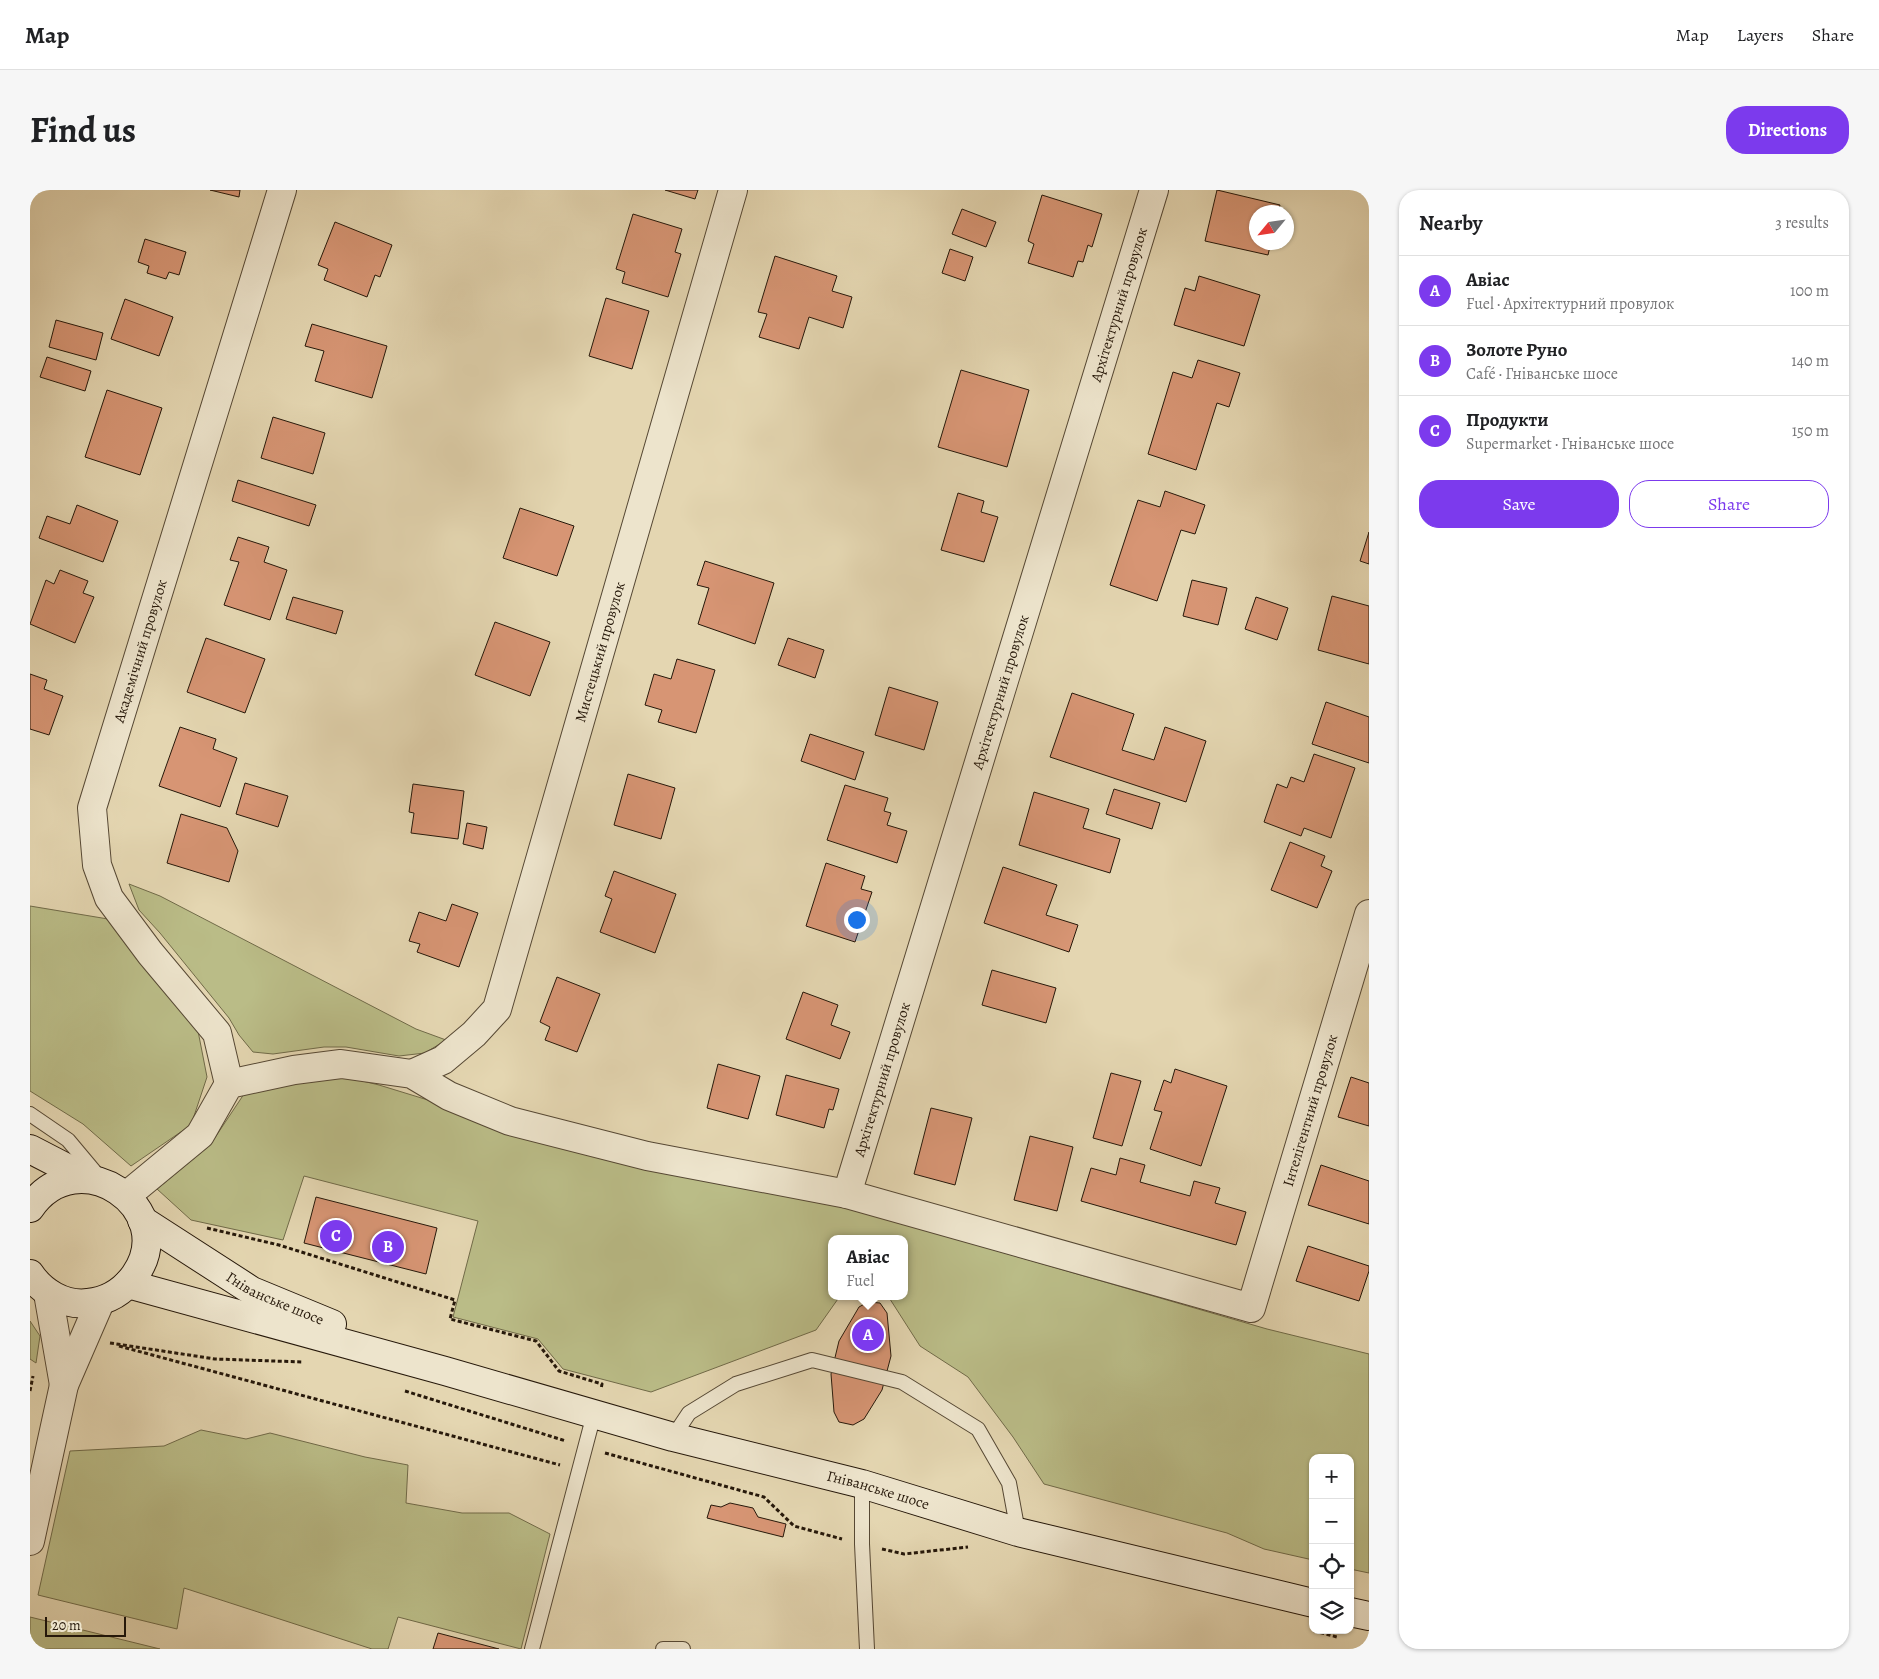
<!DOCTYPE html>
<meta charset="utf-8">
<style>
body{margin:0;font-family:Alegreya,serif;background:#f6f6f6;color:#202124}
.controls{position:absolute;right:15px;bottom:15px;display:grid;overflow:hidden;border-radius:10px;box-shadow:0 1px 4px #0004}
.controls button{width:45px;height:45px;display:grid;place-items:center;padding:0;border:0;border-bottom:1px solid #e0e0e0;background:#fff;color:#202124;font:25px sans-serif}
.compass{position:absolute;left:1219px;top:15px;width:45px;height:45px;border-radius:50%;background:#fff;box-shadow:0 1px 4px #0004;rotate:241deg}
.scale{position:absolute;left:15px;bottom:12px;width:81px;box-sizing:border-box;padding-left:5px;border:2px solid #26180a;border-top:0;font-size:14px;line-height:18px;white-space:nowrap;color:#26180a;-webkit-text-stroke:4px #ede4cc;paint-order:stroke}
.you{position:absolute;left:826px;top:729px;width:18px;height:18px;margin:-12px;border:4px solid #fff;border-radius:50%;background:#1a73e8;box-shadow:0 0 0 8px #1a73e833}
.badge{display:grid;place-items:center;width:32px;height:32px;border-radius:50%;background:#7c3aed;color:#fff;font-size:16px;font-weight:700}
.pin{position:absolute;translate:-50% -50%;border:2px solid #fff;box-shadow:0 1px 5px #0006}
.popup{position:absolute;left:798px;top:1045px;width:80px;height:65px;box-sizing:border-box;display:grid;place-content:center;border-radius:10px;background:#fff;filter:drop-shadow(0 1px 4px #0005);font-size:16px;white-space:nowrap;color:#757577}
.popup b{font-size:19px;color:#202124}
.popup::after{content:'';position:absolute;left:50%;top:100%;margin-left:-10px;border:10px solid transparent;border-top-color:#fff}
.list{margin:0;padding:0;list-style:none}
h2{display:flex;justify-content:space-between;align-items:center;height:65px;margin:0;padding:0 20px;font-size:21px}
h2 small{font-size:16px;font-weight:400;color:#757577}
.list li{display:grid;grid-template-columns:32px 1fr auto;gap:15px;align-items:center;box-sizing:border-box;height:70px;padding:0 20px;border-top:1px solid #e0e0e0}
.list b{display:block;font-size:19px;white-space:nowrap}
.list p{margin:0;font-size:16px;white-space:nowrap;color:#757577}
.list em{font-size:16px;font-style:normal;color:#757577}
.actions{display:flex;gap:10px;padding:15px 20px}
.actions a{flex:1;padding:11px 0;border:1px solid #7c3aed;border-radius:20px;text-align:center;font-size:18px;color:#7c3aed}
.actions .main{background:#7c3aed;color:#fff}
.icon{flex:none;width:28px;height:28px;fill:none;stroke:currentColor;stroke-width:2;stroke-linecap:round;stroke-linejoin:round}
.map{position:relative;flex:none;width:1339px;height:1459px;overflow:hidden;border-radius:20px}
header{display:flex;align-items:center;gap:30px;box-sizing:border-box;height:70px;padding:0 25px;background:#fff;border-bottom:1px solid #e0e0e0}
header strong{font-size:24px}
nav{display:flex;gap:28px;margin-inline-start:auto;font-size:18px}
.intro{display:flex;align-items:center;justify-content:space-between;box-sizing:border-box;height:120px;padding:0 30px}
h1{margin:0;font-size:35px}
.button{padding:12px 22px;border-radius:20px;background:#7c3aed;color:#fff;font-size:18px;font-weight:700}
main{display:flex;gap:30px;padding:0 30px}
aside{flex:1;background:#fff;border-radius:20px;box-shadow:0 1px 4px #0004}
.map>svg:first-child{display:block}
</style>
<header>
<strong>Map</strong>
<nav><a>Map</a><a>Layers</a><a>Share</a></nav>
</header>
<div class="intro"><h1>Find us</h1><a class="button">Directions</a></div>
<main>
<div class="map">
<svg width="1339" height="1459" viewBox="0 0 1339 1459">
<rect width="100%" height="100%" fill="#e4d6b1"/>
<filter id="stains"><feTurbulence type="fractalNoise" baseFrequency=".004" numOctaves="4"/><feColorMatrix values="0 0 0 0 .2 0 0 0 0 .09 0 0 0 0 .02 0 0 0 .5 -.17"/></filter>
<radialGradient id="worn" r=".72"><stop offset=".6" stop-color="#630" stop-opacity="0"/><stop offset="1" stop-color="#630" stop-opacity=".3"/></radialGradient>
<path fill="#babc87" stroke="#706a48" d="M99 694 130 706 386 839 416 850 395 863 369 866 316 857H294L243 864 223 862 209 845 199 828 130 743 109 720Z
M0 716 78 729 141 806 168 841 177 887 161 935 101 976 53 934 0 901Z
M300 883 349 895 411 914 813 1016 1237 1139 1339 1164V1383L1320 1379V1268H1283V1370L1234 1359 1197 1343 1014 1294 983 1247 938 1187 890 1156 858 1106H874V1049H802V1106H810L786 1140 621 1202 533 1179 508 1149 423 1127 448 1031 274 986 253 1050 161 1030 127 999 180 955 214 904Z
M0 1131 10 1146 6 1173 0 1169Z
M171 1240 216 1249 240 1243 335 1267 378 1275 376 1313 432 1323H479L520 1344 491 1459 368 1427 358 1459H342L154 1398 147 1439 8 1405 40 1261 134 1256Z
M0 1427 130 1459H0Z"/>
<path fill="#d79574" stroke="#26180a" d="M180 0H210L209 7Z
M635 0H668L665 9Z
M1187 0 1250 15 1248 22H1226V52H1241L1238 65 1175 51Z
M1012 5 1072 24 1062 57 1058 55 1053 72 1048 71 1043 87 998 73 1004 54 998 51Z
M932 19 966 32 956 57 922 44Z
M603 24 652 39 645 62 651 64 638 107 592 93 595 82 586 79Z
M305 32 362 55 350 87 345 85 337 107 294 90 298 79 288 75Z
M115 49 156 62 149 85 139 82 136 89 117 83 119 76 108 72Z
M920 59 943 67 935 91 912 83Z
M745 66 807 86 802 101 822 107 813 138 779 127 769 159 729 147 737 124 728 122Z
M1169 86 1230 105 1214 156 1144 135 1155 98 1165 101Z
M576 108 619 121 602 179 559 166Z
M95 109 143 127 129 166 81 149Z
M26 130 73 143 66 170 19 157Z
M282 134 357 156 342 208 285 191 294 161 275 156Z
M17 167 61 181 55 201 10 187Z
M1168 170 1210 183 1199 217 1187 213 1166 280 1118 264 1143 182 1162 188Z
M931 180 999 200 977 277 908 257Z
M77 200 132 218 110 285 55 267Z
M243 227 295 243 283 284 231 268Z
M208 290 286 315 279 336 202 311Z
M1135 301 1175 315 1165 344 1151 340 1127 411 1080 395 1108 310 1130 317Z
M928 303 954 311 951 322 968 327 954 372 911 360Z
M47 315 88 331 73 372 9 348 17 326 40 334Z
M490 318 544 336 527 386 473 368Z
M1339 342V374L1330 371Z
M208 347 239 357 234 372 257 380 240 430 194 415 209 372 200 370Z
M675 371 744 393 725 454 668 434 679 398 667 395Z
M30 380 58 391 53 403 64 407 45 453 0 434 16 390 24 394Z
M1162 390 1197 398 1188 435 1153 426Z
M1302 406 1339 416V474L1288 460Z
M263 407 313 421 306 444 256 429Z
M1226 407 1258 418 1247 450 1215 439Z
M465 432 520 452 500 506 445 485Z
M176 448 235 469 215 523 157 502Z
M758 448 794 460 785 488 748 475Z
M647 469 685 480 666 543 628 532 632 520 615 515 624 484 641 489Z
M0 484 17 490 14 499 33 506 19 545 0 539Z
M859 497 908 512 894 560 845 545Z
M1042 503 1104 524 1092 560 1124 570 1135 537 1176 551 1156 612 1020 567Z
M1296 512 1339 527V573L1282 554Z
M150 537 186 549 183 559 207 568 190 617 129 596Z
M780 544 834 562 825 590 771 571Z
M1284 564 1325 578 1301 648 1274 638 1271 646 1234 632 1247 594 1257 598 1261 587 1274 592Z
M598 584 645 598 631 649 584 635Z
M215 593 258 606 248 637 206 624Z
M383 594 434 601 428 649 381 643 384 623 379 622Z
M815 595 858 608 854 621 861 623 857 635 877 641 867 673 797 650Z
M1084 599 1130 613 1122 639 1076 624Z
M1004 602 1059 619 1053 638 1090 649 1080 683 989 655Z
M151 624 197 638 208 661 199 692 137 673Z
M437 633 457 637 453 659 433 654Z
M1260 652 1295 666 1291 676 1302 681 1287 718 1241 700Z
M796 673 835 686 831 699 842 702 825 752 776 736Z
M973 677 1027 695 1016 725 1048 735 1039 762 954 733Z
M584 681 646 704 625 763 570 742 582 709 575 706Z
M422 714 448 723 429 777 387 762 390 754 379 751 389 722 416 731Z
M962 780 1026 798 1016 833 952 815Z
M527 787 570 804 547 862 515 850 520 837 510 832Z
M773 802 808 815 801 835 820 842 810 869 756 849Z
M688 874 730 886 718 929 677 918Z
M1145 879 1197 896 1171 976 1120 959 1132 922 1124 920 1134 890 1141 893Z
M1081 883 1111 891 1092 956 1063 948Z
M756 885 809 899 803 920 799 919 794 938 746 925Z
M1321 887 1339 893V936L1308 927Z
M901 918 942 928 925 995 884 984Z
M1000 946 1043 957 1027 1021 984 1010Z
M1090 968 1115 975 1110 992 1160 1006 1164 991 1190 998 1185 1013 1216 1022 1206 1055 1051 1011 1061 978 1086 985Z
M1291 975 1339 991V1034L1278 1015Z
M286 1007 407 1038 396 1084 274 1053Z
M1278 1056 1339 1076V1081L1329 1111 1266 1091Z
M838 1112 850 1113 857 1123 861 1166 852 1200 834 1229 823 1235 809 1232 804 1222 801 1184 809 1151 829 1117Z
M700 1313 723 1318 728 1327 756 1334 753 1347 677 1328 681 1315 691 1317Z
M408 1443 469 1459H403Z"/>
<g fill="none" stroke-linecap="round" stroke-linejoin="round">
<g stroke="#564834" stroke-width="16">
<path id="lane" d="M0 924 38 950 69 987
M643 1247 659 1223 706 1194 782 1170 872 1192 948 1239 979 1293 988 1342
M832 1294V1354L837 1459
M502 1459 564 1224
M633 1459H653"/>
</g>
<g stroke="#564834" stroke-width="30">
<g id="street">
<path id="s1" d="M382 884 413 870 444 844 467 819 703 0"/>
<path id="s2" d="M199 894 187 843 120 763 79 708 67 675 62 618 252 0"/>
<path id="s3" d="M817 1004 1124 0"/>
<path id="s4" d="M96 1006 170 945 199 894 264 880 311 874 382 884 419 906 480 931 617 966 817 1004 1221 1118 1339 724"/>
<path d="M18 1103 34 1195"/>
<path d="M0 1351 34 1195 70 1112"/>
</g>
</g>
<g stroke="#26180a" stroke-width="30">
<g id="secondary">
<path d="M0 959 58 989"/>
<path d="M0 1018C48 948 151 1019 105 1085 93 1102 78 1111 58 1113 34 1116 12 1102 0 1084"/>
<path id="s5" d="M112 1030 222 1101 302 1134"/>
<path id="s6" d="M98 1094 415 1181 643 1247 832 1294 988 1342 1283 1413"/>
<path d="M1320 1422 1339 1426"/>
</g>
</g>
<path stroke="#26180a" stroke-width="3" stroke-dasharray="4 2.5" stroke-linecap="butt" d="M177 1038 249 1055 425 1110 420 1129 506 1151 529 1181 572 1194 571 1199
M80 1153 185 1169 273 1172
M89 1156 530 1275
M0 1201 3 1186
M375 1201 536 1251
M575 1263 734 1307 764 1336 812 1349
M852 1359 874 1364 938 1357
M1284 1441 1307 1447"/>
<use href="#lane" stroke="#ede4cc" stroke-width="14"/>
<use href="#street" stroke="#ede4cc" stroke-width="28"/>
<use href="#secondary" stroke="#ede4cc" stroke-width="28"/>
</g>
<g text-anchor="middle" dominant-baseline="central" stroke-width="4.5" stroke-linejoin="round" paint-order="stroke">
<g font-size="15" fill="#26180a" stroke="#ede4cc">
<text stroke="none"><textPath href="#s3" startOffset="930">Архітектурний провулок</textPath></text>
<text stroke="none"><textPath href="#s2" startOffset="482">Академічний провулок</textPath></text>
<text stroke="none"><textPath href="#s1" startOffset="480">Мистецький провулок</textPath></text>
<text stroke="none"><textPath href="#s3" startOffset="525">Архітектурний провулок</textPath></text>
<text stroke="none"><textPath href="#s3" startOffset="120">Архітектурний провулок</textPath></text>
<text stroke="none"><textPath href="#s4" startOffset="1420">Інтелігентний провулок</textPath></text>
<text stroke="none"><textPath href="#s5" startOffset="155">Гніванське шосе</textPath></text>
<text stroke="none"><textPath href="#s6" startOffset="778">Гніванське шосе</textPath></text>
</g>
</g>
<rect width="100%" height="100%" filter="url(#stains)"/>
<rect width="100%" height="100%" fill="url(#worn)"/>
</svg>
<div class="controls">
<button>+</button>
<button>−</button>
<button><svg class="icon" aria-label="locate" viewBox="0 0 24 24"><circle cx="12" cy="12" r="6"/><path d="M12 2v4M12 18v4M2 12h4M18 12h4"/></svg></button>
<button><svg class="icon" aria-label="layers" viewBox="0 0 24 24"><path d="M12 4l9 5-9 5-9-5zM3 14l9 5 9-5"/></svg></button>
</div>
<svg class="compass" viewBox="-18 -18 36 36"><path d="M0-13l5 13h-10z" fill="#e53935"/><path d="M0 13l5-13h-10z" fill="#757577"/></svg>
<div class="scale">20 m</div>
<div class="you"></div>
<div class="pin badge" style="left:838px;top:1145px">A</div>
<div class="popup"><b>Авіас</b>Fuel</div>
<div class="pin badge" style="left:358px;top:1057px">B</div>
<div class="pin badge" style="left:306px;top:1046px">C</div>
</div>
<aside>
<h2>Nearby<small>3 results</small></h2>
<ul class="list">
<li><span class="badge">A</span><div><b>Авіас</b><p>Fuel · Архітектурний провулок</p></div><em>100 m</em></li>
<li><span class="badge">B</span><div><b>Золоте Руно</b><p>Café · Гніванське шосе</p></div><em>140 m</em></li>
<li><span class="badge">C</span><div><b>Продукти</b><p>Supermarket · Гніванське шосе</p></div><em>150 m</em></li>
</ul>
<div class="actions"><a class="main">Save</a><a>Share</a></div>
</aside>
</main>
